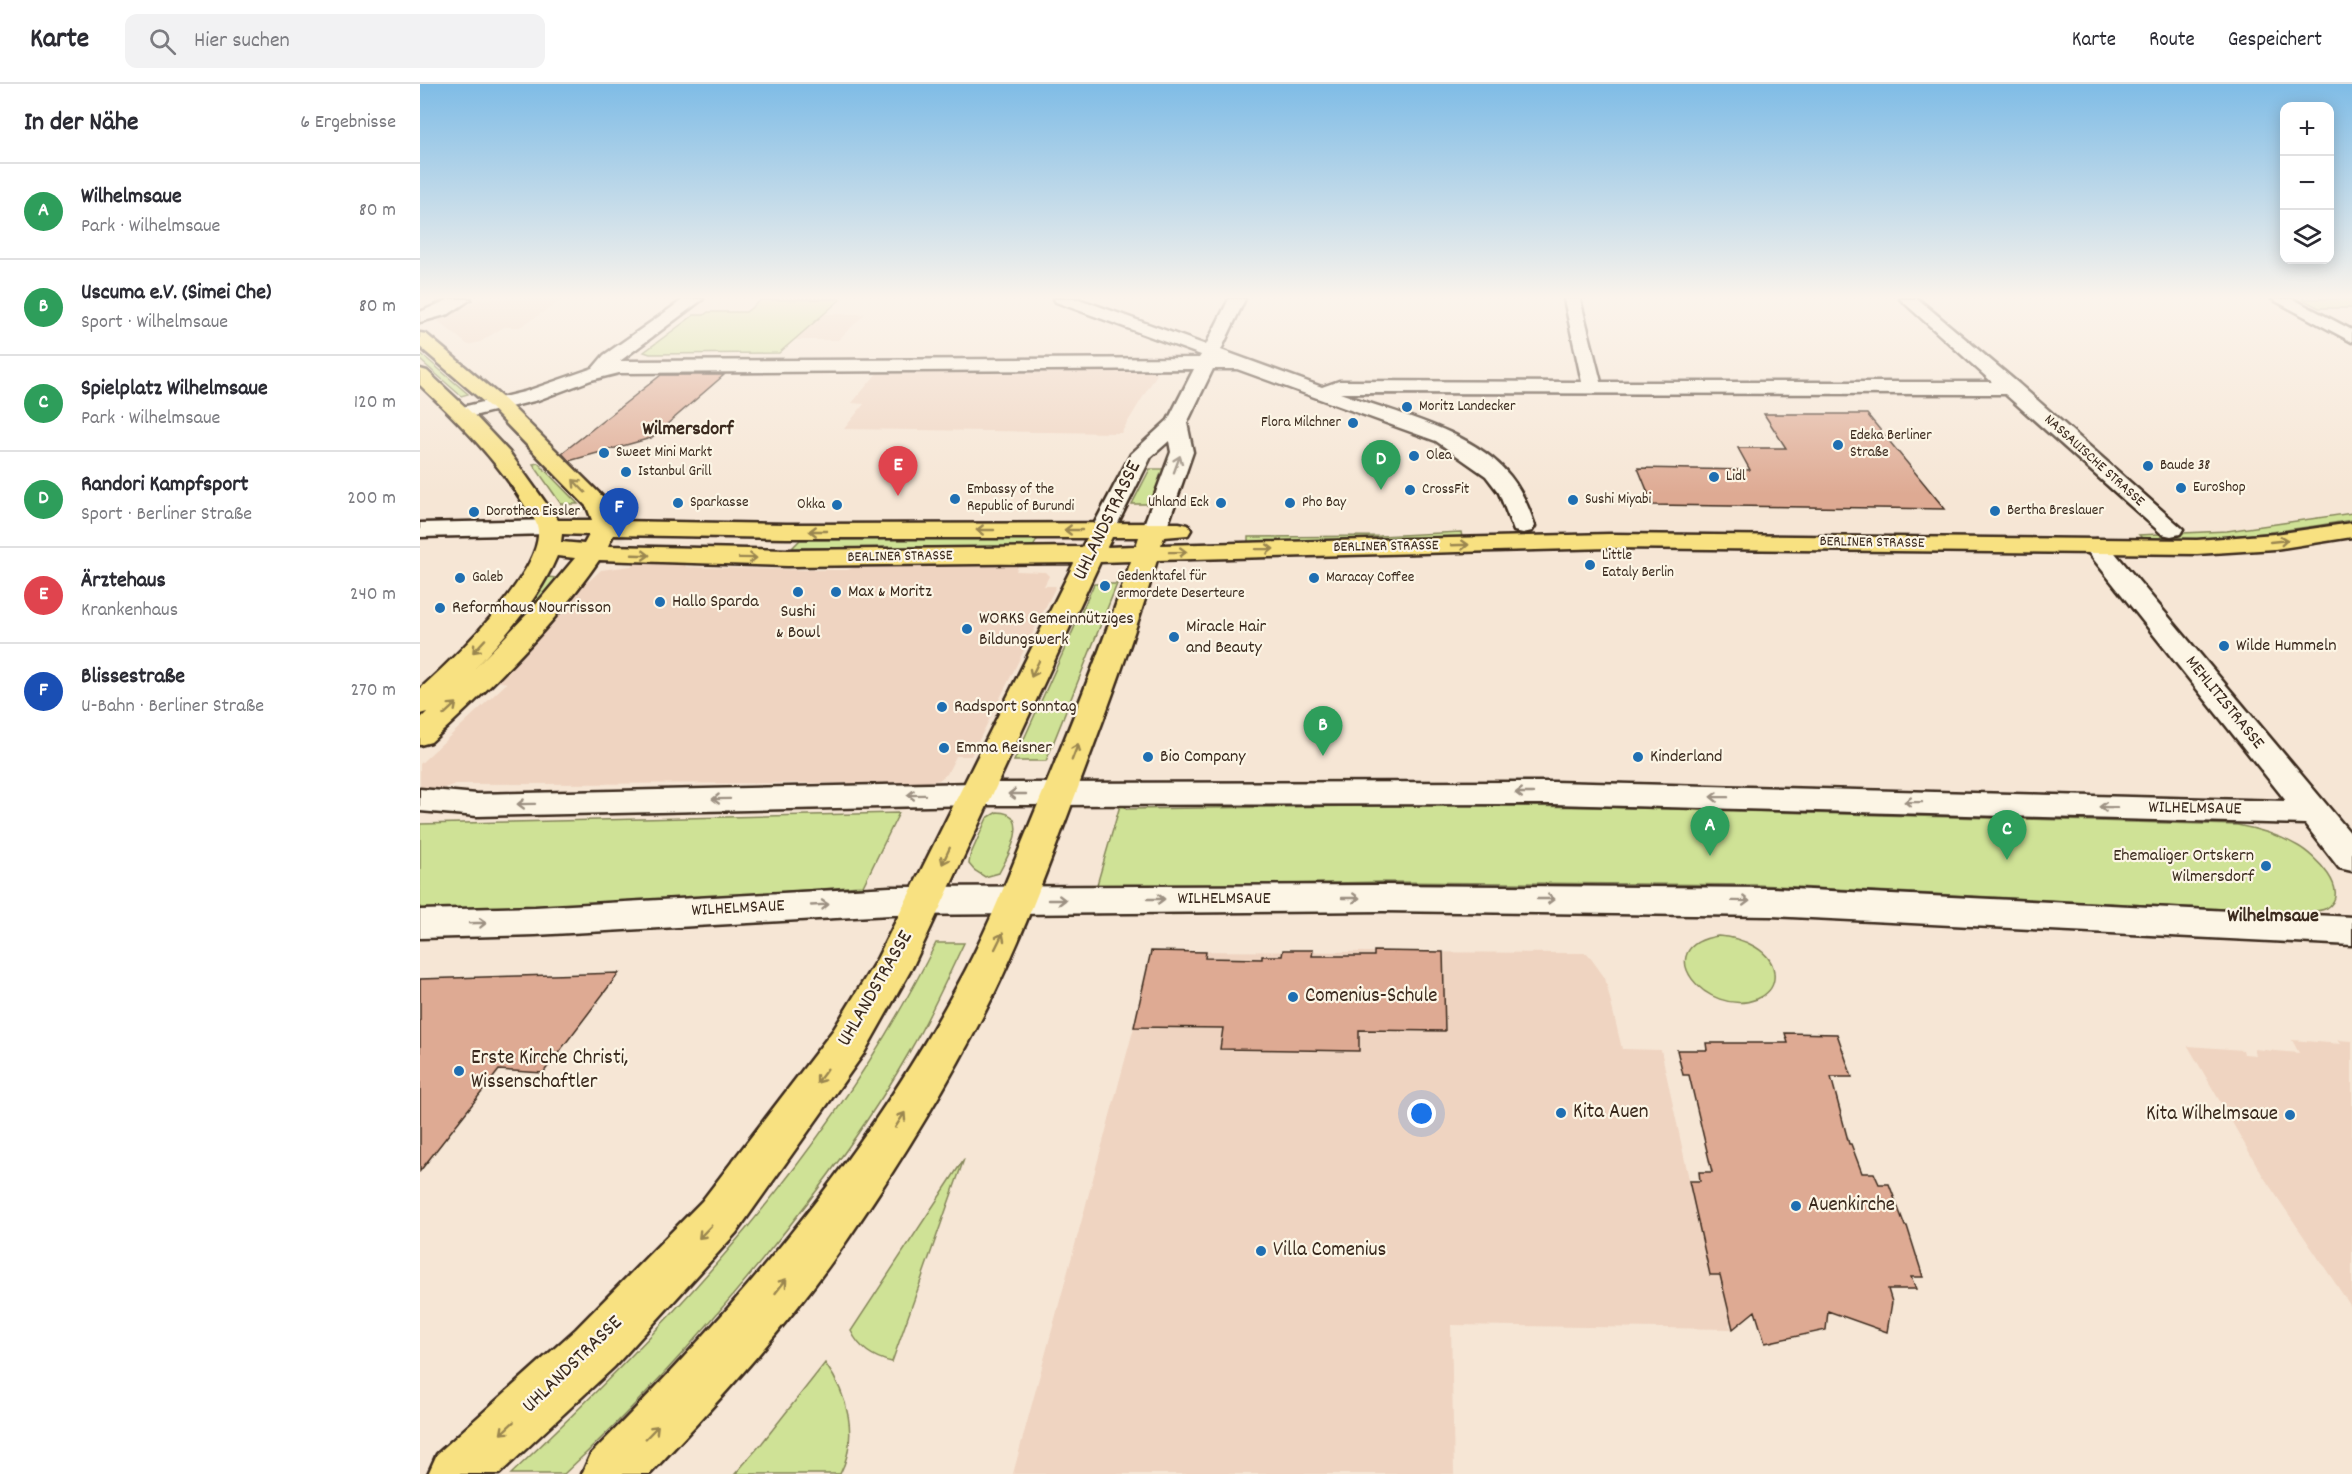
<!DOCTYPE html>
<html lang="de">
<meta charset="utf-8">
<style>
body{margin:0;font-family:Dekko,sans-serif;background:#f2f2f3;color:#2b2b33}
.controls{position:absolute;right:18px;top:18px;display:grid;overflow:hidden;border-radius:12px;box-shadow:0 3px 15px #0003}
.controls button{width:54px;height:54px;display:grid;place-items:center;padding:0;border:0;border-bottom:2px solid #e1e1e2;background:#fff;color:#2b2b33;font:30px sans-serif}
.you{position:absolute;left:1002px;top:1030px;width:21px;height:21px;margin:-15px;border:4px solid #fff;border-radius:50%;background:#1a73e8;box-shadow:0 0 0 9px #1a73e833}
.badge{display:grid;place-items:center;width:39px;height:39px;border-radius:50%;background:#1f6fb2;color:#fff;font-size:20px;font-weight:700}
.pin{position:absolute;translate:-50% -50px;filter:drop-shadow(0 2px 3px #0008)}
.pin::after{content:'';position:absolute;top:32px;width:21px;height:18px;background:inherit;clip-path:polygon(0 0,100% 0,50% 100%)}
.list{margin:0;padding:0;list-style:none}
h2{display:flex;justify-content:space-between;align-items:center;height:78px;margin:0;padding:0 24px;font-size:26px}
h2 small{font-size:20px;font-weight:400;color:#7c7c81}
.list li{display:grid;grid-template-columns:39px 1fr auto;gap:18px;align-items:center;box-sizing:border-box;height:96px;padding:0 24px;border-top:2px solid #e1e1e2}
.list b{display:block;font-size:22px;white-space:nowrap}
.list p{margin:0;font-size:20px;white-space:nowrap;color:#7c7c81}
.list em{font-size:20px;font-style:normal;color:#7c7c81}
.icon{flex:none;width:33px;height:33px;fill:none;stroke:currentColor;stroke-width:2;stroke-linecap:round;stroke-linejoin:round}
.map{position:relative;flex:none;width:1932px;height:1390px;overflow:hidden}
header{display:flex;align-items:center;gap:36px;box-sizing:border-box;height:84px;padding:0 30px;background:#fff;border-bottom:2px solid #e1e1e2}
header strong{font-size:28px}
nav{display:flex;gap:33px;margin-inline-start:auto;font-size:21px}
.search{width:420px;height:54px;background:#f2f2f3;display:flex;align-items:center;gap:15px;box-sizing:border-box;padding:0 21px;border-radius:12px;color:#7c7c81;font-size:22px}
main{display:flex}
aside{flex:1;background:#fff}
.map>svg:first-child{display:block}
</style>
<header>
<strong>Karte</strong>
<div class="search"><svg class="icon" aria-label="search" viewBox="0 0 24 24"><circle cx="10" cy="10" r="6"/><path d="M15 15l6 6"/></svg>Hier suchen</div>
<nav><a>Karte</a><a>Route</a><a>Gespeichert</a></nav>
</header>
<main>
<aside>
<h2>In der Nähe<small>6 Ergebnisse</small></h2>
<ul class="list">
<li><span class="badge" style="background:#2e9e5b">A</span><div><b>Wilhelmsaue</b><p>Park · Wilhelmsaue</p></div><em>80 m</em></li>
<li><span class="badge" style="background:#2e9e5b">B</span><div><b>Uscuma e.V. (Simei Che)</b><p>Sport · Wilhelmsaue</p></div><em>80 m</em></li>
<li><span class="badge" style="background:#2e9e5b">C</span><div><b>Spielplatz Wilhelmsaue</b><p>Park · Wilhelmsaue</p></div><em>120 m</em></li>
<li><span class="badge" style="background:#2e9e5b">D</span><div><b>Randori Kampfsport</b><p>Sport · Berliner Straße</p></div><em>200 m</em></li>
<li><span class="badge" style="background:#e0444e">E</span><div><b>Ärztehaus</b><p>Krankenhaus</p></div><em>240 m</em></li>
<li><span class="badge" style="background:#1a4fb4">F</span><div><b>Blissestraße</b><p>U-Bahn · Berliner Straße</p></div><em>270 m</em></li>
</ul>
</aside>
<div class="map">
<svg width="1932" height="1390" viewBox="0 0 1932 1390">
<rect width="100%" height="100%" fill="#f6e6d5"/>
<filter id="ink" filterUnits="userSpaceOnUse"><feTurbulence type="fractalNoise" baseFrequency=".0167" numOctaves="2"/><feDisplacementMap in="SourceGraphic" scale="12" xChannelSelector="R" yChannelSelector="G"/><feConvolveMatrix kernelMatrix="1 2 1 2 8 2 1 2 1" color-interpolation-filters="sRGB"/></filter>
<g filter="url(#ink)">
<path fill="#efd4c1" d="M60 215H144L100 243H84L60 258 48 261 18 237Z
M404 230H445L418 256H374Z
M725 285 737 290 701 349 424 345 444 320 432 319 458 288Z
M217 477 264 479 266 483 391 486H427L439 482 599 480 596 487 625 488 629 492 624 502H636L551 672H536L527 690 519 696 503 699 35 700 13 709 0 706V680L87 599 76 597 161 496 169 497 181 486 211 482Z
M731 867 1167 869 1185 894 1202 965 1241 966 1280 1146 1299 1184H1288L1289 1191H1300L1314 1237 1309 1241 1312 1245 1031 1241 1034 1390H593L714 943Z
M1872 956 1921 960 1918 956 1932 957V1224L1843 1092 1768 962 1823 966 1824 970 1836 971 1834 965 1879 969Z"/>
<path fill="#cfe296" stroke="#85865a" stroke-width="1.5" d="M421 215 359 269 230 270 224 268 274 231H284L288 228H326L341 216Z
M1882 215H1932V224H1899Z
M0 269 6 274 48 310 41 312 0 276Z
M118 379 158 420H141L113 380Z
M730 385H746L730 420H712Z
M1932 429V436C1863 448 1795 456 1725 457L1719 451 1807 447Z
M1041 448 1042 453 828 460V453L960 452Z
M618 454 613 463 372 464 380 456Z
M128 493 137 494 110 530 0 641V633C46 591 91 543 128 493Z
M674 500H697L626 677H594Z
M701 718 707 725 1017 721 1177 723 1817 741C1839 745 1859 751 1878 762 1894 771 1932 807 1907 824 1899 828 1888 828 1880 829L1338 801 962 798 676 804Z
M577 728C613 728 588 773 579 789L565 793 554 786 549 780 550 772 567 734Z
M479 729 443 802C296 812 148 826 0 827V740Z
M1298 852C1320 853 1357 866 1354 895 1353 905 1346 911 1337 915 1287 935 1227 863 1298 852Z
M516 859H544C527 894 511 931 491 965 449 1040 396 1110 342 1176 280 1252 215 1324 144 1390H91C258 1233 413 1066 516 859Z
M544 1075 472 1278C453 1274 439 1264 431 1247Z
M405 1279C428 1311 439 1353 420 1390H315L342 1359Z"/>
<path fill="#deaa93" stroke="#3b2a1e" stroke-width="1.5" d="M241 291H304L231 354 149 377 142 369Z
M1344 330H1447L1525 425 1233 421 1218 384 1330 386 1318 364H1366Z
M863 866H893L892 872H954V867L1023 868 1025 947 939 946V967L800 965 803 944 714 943 731 867 786 868 785 874 842 875V872H862Z
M199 889 123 989 79 986 0 1087V895Z
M1365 949 1417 950 1432 993H1411L1429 1060H1431L1442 1089H1454L1459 1100H1469L1485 1142H1487L1503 1193H1491L1496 1205H1468L1472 1218 1467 1248 1408 1227 1406 1246 1345 1259 1335 1227 1313 1245 1300 1191H1290L1269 1097H1280L1279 1088H1292L1269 991H1263L1257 966H1287L1286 959H1368Z"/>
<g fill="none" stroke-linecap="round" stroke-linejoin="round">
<g stroke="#3b2a1e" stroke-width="5">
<path id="minor" d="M30 215H51L29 230 0 238V228Z
M264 215H283L200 277 779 274 781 271 636 218 634 215H659L786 261 809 215H825L801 266 902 303 919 297 1162 298 1144 215H1160L1181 298H1572L1480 215H1498L1599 300 1763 445 1760 450 1751 452 1742 450 1585 310 920 309C975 329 1053 346 1090 392 1102 407 1109 424 1115 442L1112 447 1103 449 1094 447 1079 409 1066 392 1016 357 817 285H793L767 339 773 368 746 446 743 451 734 453 725 451 722 446 751 368 749 357 731 373 692 451 683 453 674 451 671 446 711 370 748 336 774 285 199 289 171 296 118 316 41 335 34 333 31 329 34 325 104 308 173 284 184 271Z
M1852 215H1873L1932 246V258Z
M130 436 139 438 142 443 139 448 130 450 0 453V439Z
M1676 455 1685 457 1932 751V787L1919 784 1885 740 1133 720 555 721 57 732 0 727V705L57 710 555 699 1133 698 1866 717 1667 467 1664 462 1667 457Z
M963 801 1351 804 1932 833V861L1351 832 963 827 470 831 115 851 0 854V826L115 823 470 803Z"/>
</g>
<g stroke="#3b2a1e" stroke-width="5">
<path id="major" d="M0 249 6 250 85 316 185 415 196 437 367 440 759 439 768 441 771 446 768 451 744 453 741 461 1190 450 1777 456 1855 450 1932 439V453L1855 465 1777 470 1190 464 737 476C713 558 683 637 653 717 629 781 605 846 575 908 534 991 486 1070 434 1146 375 1234 303 1313 230 1390H162L171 1370C312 1228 440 1081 536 904 568 847 591 785 616 725 650 643 683 561 711 477L680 478 493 882 444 969 316 1149 194 1283 79 1390H8L17 1370 156 1245 282 1117 414 945 457 875 654 479 368 482 179 476C132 544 72 602 11 658L0 661V635L7 628 0 630V605C29 579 130 483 117 441 115 435 109 428 105 422 77 376 39 338 0 301V285L7 287 57 334 89 368 138 436H172L167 423 71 324 0 263ZM142 450 169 451 164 460 141 458ZM193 451 367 454H667L662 463 368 466 188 462ZM692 453H719L716 462 687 463ZM137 472 155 474 113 524 55 584C86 551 119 515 137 472Z"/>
</g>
<use href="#minor" fill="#fcf5e5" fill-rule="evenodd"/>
<use href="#major" fill="#f8e181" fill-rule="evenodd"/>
</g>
<defs><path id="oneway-shaft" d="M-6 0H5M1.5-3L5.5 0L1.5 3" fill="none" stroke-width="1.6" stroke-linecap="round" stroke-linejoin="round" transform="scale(1.5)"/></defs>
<g stroke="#9c9082">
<use href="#oneway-shaft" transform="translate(757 380) rotate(-70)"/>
<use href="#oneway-shaft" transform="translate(1104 709) rotate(180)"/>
<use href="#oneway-shaft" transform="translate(597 710) rotate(180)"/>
<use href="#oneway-shaft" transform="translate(496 711) rotate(179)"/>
<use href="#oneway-shaft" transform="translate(1299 713) rotate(-179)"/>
<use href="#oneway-shaft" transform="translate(301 715) rotate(179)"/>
<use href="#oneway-shaft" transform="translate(1493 718) rotate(-179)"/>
<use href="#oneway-shaft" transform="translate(106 720) rotate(179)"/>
<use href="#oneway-shaft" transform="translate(1688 723) rotate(-179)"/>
<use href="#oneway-shaft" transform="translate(931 814)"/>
<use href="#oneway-shaft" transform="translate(736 815)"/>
<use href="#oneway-shaft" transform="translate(1126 815)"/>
<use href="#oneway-shaft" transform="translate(637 816)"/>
<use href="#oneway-shaft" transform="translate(1321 817) rotate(1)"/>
<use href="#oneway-shaft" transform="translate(400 821) rotate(-3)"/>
<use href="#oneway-shaft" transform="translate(58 839) rotate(-2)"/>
</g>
<g stroke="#9a8650">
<use href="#oneway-shaft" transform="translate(159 402) rotate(-134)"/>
<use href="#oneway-shaft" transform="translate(565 446) rotate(180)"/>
<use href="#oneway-shaft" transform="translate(653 446) rotate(-180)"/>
<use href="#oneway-shaft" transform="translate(398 447) rotate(180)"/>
<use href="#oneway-shaft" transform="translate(1859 457) rotate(-6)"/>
<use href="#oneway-shaft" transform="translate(1040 461) rotate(-2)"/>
<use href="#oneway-shaft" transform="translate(845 465) rotate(-1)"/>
<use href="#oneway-shaft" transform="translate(758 468) rotate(-1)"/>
<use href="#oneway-shaft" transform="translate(221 471) rotate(2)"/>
<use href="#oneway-shaft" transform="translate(328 474) rotate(1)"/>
<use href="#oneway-shaft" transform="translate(59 562) rotate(133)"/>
<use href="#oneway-shaft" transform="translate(615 585) rotate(116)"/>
<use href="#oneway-shaft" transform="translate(30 625) rotate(-42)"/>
<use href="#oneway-shaft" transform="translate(655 668) rotate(-69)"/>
<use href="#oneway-shaft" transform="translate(526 772) rotate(115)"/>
<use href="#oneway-shaft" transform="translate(579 857) rotate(-64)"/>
<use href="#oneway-shaft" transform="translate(402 992) rotate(127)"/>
<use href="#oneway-shaft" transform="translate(480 1036) rotate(-57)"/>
<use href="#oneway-shaft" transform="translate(285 1148) rotate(134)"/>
<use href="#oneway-shaft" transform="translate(361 1202) rotate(-52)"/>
<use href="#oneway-shaft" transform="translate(87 1344) rotate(137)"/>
<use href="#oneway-shaft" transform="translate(232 1348) rotate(-46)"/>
</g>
</g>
<linearGradient id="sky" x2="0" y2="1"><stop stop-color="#7fbce6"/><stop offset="0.52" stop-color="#fbf4ec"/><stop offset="1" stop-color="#fbf4ec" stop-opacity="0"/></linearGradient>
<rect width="1932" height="410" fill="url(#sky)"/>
<g fill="#1f6fb2" stroke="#fcf5e5" stroke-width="2">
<circle cx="987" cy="323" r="6"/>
<circle cx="933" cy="339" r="6"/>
<circle cx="1418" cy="361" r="6"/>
<circle cx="184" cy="369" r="6"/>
<circle cx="994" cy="372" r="6"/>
<circle cx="1728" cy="382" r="6"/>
<circle cx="206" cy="388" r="6"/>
<circle cx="1294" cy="393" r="6"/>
<circle cx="1761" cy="404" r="6"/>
<circle cx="990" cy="406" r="6"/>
<circle cx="535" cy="415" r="6"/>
<circle cx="1153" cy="416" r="6"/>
<circle cx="258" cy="419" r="6"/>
<circle cx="801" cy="419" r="6"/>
<circle cx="870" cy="419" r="6"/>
<circle cx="417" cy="421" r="6"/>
<circle cx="1575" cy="427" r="6"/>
<circle cx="54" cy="428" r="6"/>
<circle cx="1170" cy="481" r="6"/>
<circle cx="40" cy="494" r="6"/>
<circle cx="894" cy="494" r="6"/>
<circle cx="685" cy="502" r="6"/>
<circle cx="378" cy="508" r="6"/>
<circle cx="416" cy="508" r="6"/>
<circle cx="240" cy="518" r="6"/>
<circle cx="20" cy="524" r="6"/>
<circle cx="547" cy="545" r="6"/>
<circle cx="754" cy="553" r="6"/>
<circle cx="1804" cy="562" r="6"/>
<circle cx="522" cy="623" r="6"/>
<circle cx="524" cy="664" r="6"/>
<circle cx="728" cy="673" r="6"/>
<circle cx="1218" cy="673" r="6"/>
<circle cx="1846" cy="782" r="6"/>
<circle cx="873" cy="913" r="6"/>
<circle cx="39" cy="987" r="6"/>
<circle cx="1141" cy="1029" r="6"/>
<circle cx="1870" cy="1031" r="6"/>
<circle cx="1376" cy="1122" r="6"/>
<circle cx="841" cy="1167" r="6"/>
</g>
<g text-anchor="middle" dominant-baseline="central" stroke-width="4.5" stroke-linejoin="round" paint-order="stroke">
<g font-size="15" fill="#3b2a1e" stroke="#fcf5e5" text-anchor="start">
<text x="999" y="323">Moritz Landecker</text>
<text x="921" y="339" text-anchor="end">Flora Milchner</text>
<text x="1430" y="352">Edeka Berliner<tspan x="1430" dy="17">Straße</tspan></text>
<text x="196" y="369">Sweet Mini Markt</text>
<text x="1006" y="372">Olea</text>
<text x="1740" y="382">Baude 38</text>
<text x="218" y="388">Istanbul Grill</text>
<text x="1306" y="393">Lidl</text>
<text x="1773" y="404">EuroShop</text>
<text x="547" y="406">Embassy of the<tspan x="547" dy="17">Republic of Burundi</tspan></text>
<text x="1002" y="406">CrossFit</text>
<text x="1165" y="416">Sushi Miyabi</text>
<text x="270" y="419">Sparkasse</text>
<text x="789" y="419" text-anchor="end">Uhland Eck</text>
<text x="882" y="419">Pho Bay</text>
<text x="405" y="421" text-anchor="end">Okka</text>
<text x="1587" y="427">Bertha Breslauer</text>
<text x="66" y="428">Dorothea Eissler</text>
<text x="1182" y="472">Little<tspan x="1182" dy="17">Eataly Berlin</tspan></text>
<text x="697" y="493">Gedenktafel für<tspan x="697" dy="17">ermordete Deserteure</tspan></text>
<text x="52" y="494">Galeb</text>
<text x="906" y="494">Maracay Coffee</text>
</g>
<g font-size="15" fill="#3b2a1e" stroke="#fcf5e5">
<text transform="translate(1674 377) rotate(42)">NASSAUISCHE STRASSE</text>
<text transform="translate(1452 459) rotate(1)">BERLINER STRASSE</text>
<text transform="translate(966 463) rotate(-1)">BERLINER STRASSE</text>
<text transform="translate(480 473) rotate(-1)">BERLINER STRASSE</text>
</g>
<g font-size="18" fill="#3b2a1e" stroke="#fcf5e5" text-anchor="start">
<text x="428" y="508">Max &amp; Moritz</text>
<text x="252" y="518">Hallo Sparda</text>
<text x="32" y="524">Reformhaus Nourrisson</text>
<text x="378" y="528" text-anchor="middle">Sushi<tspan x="378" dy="21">&amp; Bowl</tspan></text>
<text x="559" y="535">WORKS Gemeinnütziges<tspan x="559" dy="21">Bildungswerk</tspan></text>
<text x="766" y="543">Miracle Hair<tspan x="766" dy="21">and Beauty</tspan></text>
<text x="1816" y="562">Wilde Hummeln</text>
<text x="534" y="623">Radsport Sonntag</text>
<text x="536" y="664">Emma Reisner</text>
<text x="740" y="673">Bio Company</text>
<text x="1230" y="673">Kinderland</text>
<text x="1834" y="772" text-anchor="end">Ehemaliger Ortskern<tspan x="1834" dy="21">Wilmersdorf</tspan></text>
</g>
<g font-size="18" fill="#3b2a1e" stroke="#fcf5e5">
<text transform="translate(1804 619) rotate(51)">MEHLITZSTRASSE</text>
<text transform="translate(1775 725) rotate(1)">WILHELMSAUE</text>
<text x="804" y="815">WILHELMSAUE</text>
<text transform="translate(318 825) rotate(-3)">WILHELMSAUE</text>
</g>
<g font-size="20" font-weight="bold" fill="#3b2a1e" stroke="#fcf5e5">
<text x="268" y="346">Wilmersdorf</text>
</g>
<g font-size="20" font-weight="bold" fill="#3b2a1e" stroke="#fcf5e5">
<text x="1853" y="833">Wilhelmsaue</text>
</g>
<g font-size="21" fill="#3b2a1e" stroke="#fcf5e5">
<text transform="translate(688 437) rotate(-64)">UHLANDSTRASSE</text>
<text transform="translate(456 905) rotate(-60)">UHLANDSTRASSE</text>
<text transform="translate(153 1281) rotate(-44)">UHLANDSTRASSE</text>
</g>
<g font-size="21" fill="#3b2a1e" stroke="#fcf5e5" text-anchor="start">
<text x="885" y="913">Comenius-Schule</text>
<text x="51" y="975">Erste Kirche Christi,<tspan x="51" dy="24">Wissenschaftler</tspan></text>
<text x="1153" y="1029">Kita Auen</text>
<text x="1858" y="1031" text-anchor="end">Kita Wilhelmsaue</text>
<text x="1388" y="1122">Auenkirche</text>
<text x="853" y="1167">Villa Comenius</text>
</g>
</g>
</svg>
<div class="controls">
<button>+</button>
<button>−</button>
<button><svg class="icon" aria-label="layers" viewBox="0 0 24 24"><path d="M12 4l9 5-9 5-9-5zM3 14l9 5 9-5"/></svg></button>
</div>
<div class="you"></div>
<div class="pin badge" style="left:1290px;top:772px;background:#2e9e5b">A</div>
<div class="pin badge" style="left:903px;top:672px;background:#2e9e5b">B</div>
<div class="pin badge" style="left:1587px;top:776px;background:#2e9e5b">C</div>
<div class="pin badge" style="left:961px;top:406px;background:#2e9e5b">D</div>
<div class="pin badge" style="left:478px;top:412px;background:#e0444e">E</div>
<div class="pin badge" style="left:199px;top:454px;background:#1a4fb4">F</div>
</div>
</main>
